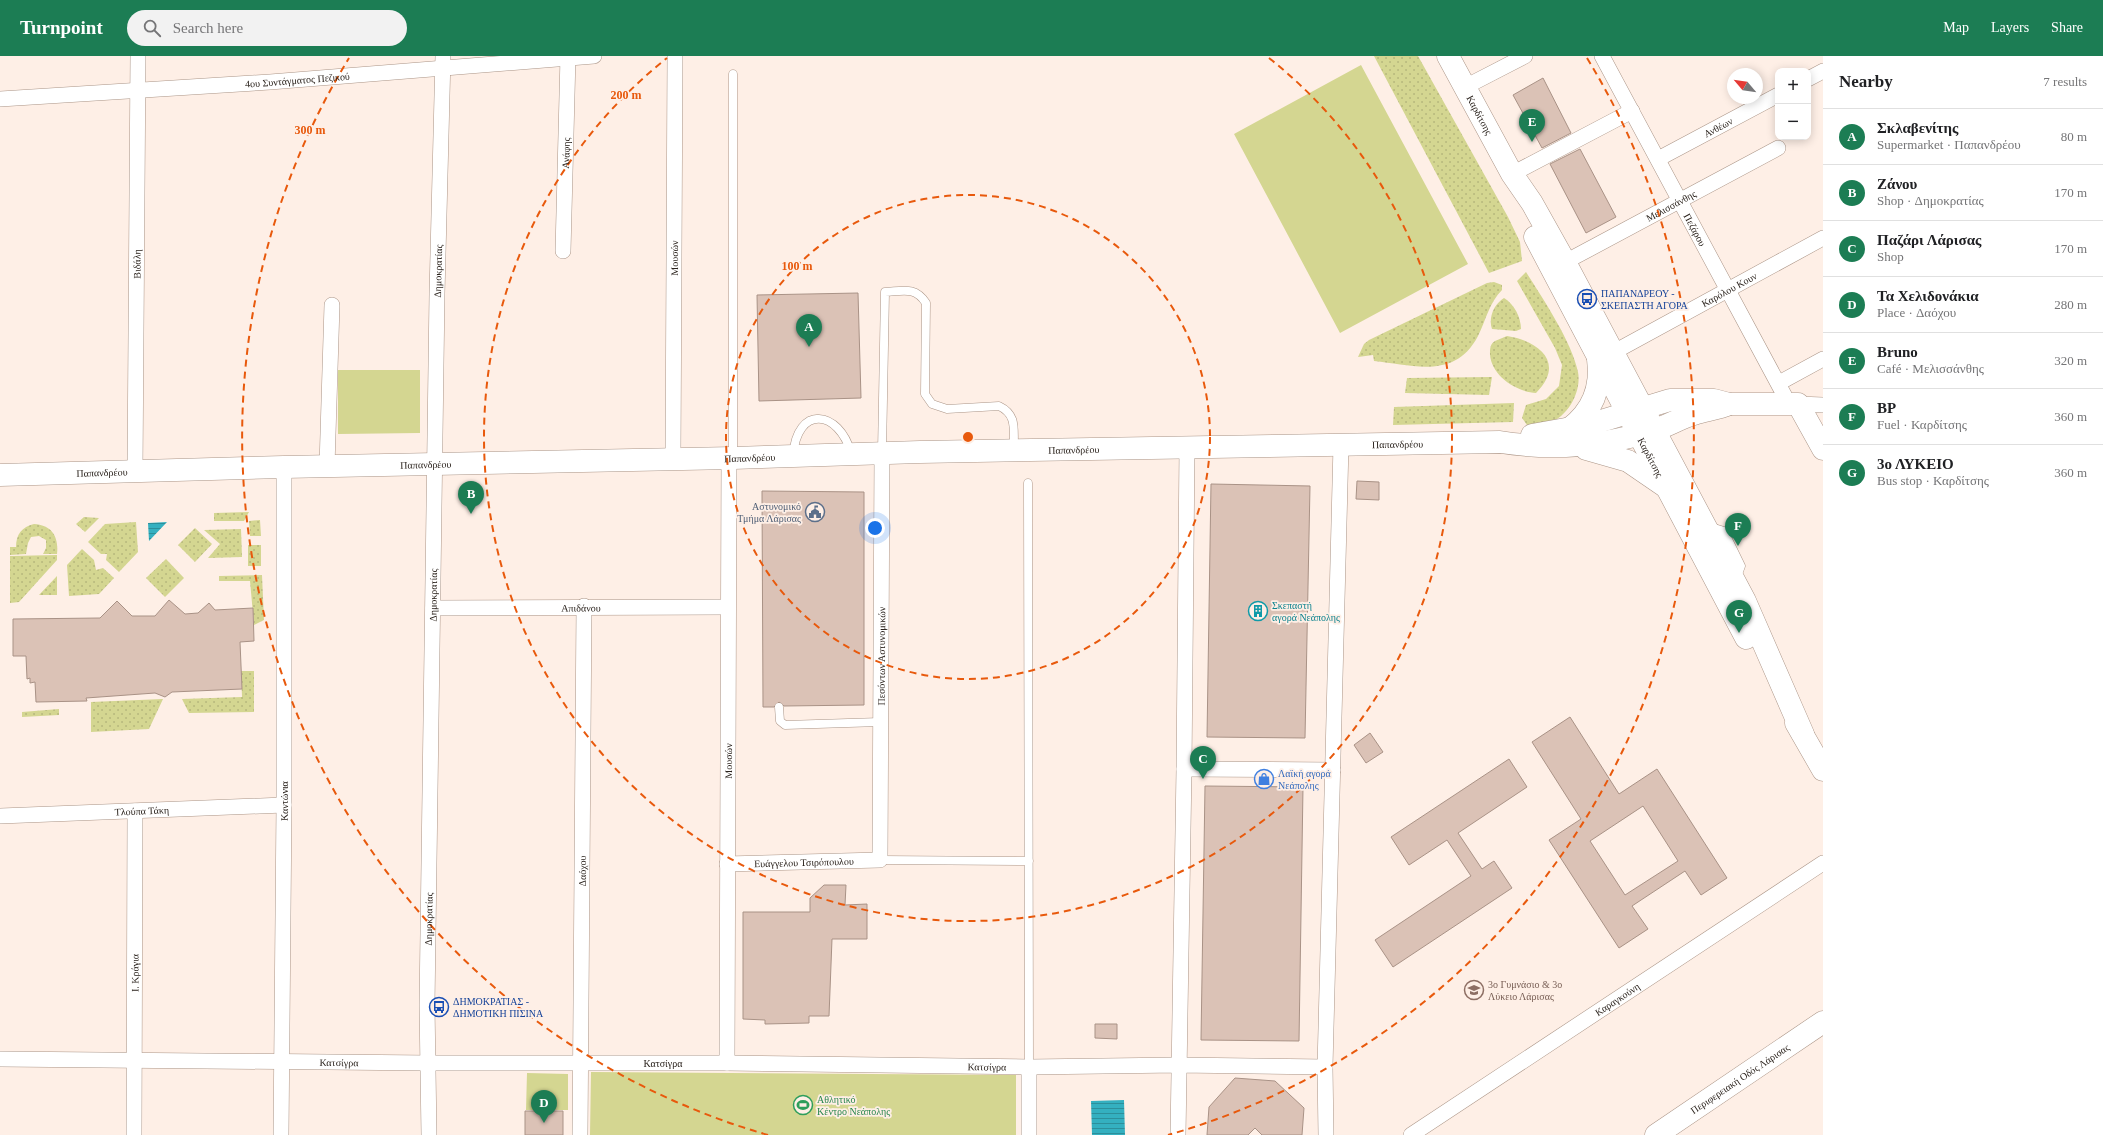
<!DOCTYPE html>
<meta charset="utf-8">
<style>
body{margin:0;font-family:"Times New Roman",serif;background:#f2f2f2;color:#202124}
.controls{position:absolute;right:12px;top:12px;display:grid;overflow:hidden;border-radius:8px;box-shadow:0 2px 10px #0003}
.controls button{width:36px;height:36px;display:grid;place-items:center;padding:0;border:0;border-bottom:1px solid #e0e0e0;background:#fff;color:#202124;font:20px sans-serif}
.compass{position:absolute;left:1727px;top:12px;width:36px;height:36px;border-radius:50%;background:#fff;box-shadow:0 2px 10px #0003;rotate:299deg}
.you{position:absolute;left:875px;top:472px;width:14px;height:14px;margin:-10px;border:3px solid #fff;border-radius:50%;background:#1a73e8;box-shadow:0 0 0 6px #1a73e833}
.badge{display:grid;place-items:center;width:26px;height:26px;border-radius:50%;background:#1c7d54;color:#fff;font-size:13px;font-weight:700}
.pin{position:absolute;translate:-50% -33px;filter:drop-shadow(0 1px 2px #0008)}
.pin::after{content:'';position:absolute;top:21px;width:14px;height:12px;background:inherit;clip-path:polygon(0 0,100% 0,50% 100%)}
.list{margin:0;padding:0;list-style:none}
h2{display:flex;justify-content:space-between;align-items:center;height:52px;margin:0;padding:0 16px;font-size:17px}
h2 small{font-size:13px;font-weight:400;color:#757577}
.list li{display:grid;grid-template-columns:26px 1fr auto;gap:12px;align-items:center;box-sizing:border-box;height:56px;padding:0 16px;border-top:1px solid #e0e0e0}
.list b{display:block;font-size:15px;white-space:nowrap}
.list p{margin:0;font-size:13px;white-space:nowrap;color:#757577}
.list em{font-size:13px;font-style:normal;color:#757577}
.icon{flex:none;width:22px;height:22px;fill:none;stroke:currentColor;stroke-width:2;stroke-linecap:round;stroke-linejoin:round}
.map{position:relative;flex:none;width:1823px;height:1079px;overflow:hidden}
header{display:flex;align-items:center;gap:24px;box-sizing:border-box;height:56px;padding:0 20px;background:#1c7d54;color:#fff}
header strong{font-size:19px}
nav{display:flex;gap:22px;margin-inline-start:auto;font-size:14px}
.search{width:280px;height:36px;background:#f2f2f2;display:flex;align-items:center;gap:10px;box-sizing:border-box;padding:0 14px;border-radius:22px;color:#757577;font-size:15px}
main{display:flex}
aside{flex:1;background:#fff}
.map>svg:first-child{display:block}
</style>
<header>
<strong>Turnpoint</strong>
<div class="search"><svg class="icon" aria-label="search" viewBox="0 0 24 24"><circle cx="10" cy="10" r="6"/><path d="M15 15l6 6"/></svg>Search here</div>
<nav><a>Map</a><a>Layers</a><a>Share</a></nav>
</header>
<main>
<div class="map">
<svg width="1823" height="1079" viewBox="0 0 1823 1079">
<defs>
<pattern id="grass-dots" width="8" height="8" patternUnits="userSpaceOnUse"><rect width="8" height="8" fill="#d4d691"/><path d="M2 2h.1M6 6h.1" fill="none" stroke="#b6b77c" stroke-width="1.8" stroke-linecap="round"/></pattern>
<pattern id="water-rules" width="6" height="5" patternUnits="userSpaceOnUse"><rect width="6" height="5" fill="#34b0c0"/><path d="M0 2.5h6" fill="none" stroke="#2c8f9b"/></pattern>
</defs>
<rect width="100%" height="100%" fill="#feefe6"/>
<path fill="url(#grass-dots)" d="M1374 0H1418L1508 161 1520 186 1522 205 1489 217Z
M1526 216C1543 243 1572 286 1578 316 1582 337 1566 364 1545 368 1539 369 1532 368 1527 369L1522 362 1526 349 1546 343 1559 330 1562 309 1555 292 1517 225Z
M1494 226 1502 229V234C1489 247 1486 264 1478 280 1455 324 1413 309 1374 305L1373 299 1358 301 1364 288 1369 284 1487 227Z
M1504 242C1514 248 1521 261 1521 273L1516 275 1492 273C1488 262 1494 248 1504 242Z
M1507 280C1539 285 1566 307 1536 337 1517 336 1491 320 1490 298 1490 293 1490 288 1495 285 1499 283 1503 282 1507 280Z
M1492 321 1489 339 1405 337 1407 322Z
M1514 347 1513 366 1393 369 1394 351Z
M249 456 244 465H214V457Z
M84 461 99 462 85 476 76 468Z
M260 464 261 480H250L249 465Z
M136 466 138 496 119 516 106 504 107 498H101L88 486 105 468Z
M34 468C52 469 59 481 57 498H43L46 492V484L39 480 31 481 28 487 26 498 10 499V491H16C16 478 22 471 34 468Z
M195 472 212 488 195 506 178 489Z
M241 473 242 501 208 502 220 488 204 474Z
M248 489H261V510H248Z
M82 493 94 504 96 514 103 512 114 522 99 538 69 540 67 509Z
M57 499V504L19 546 10 547V500Z
M166 503 184 522 165 541 146 522Z
M262 519 264 564 254 569 250 525H219V520Z
M57 520V539H39Z
M241 615H254V656L189 657 182 643 242 641Z
M163 643 149 673 91 676V646Z
M59 653V659L22 661V656Z"/>
<path fill="#d4d691" d="M1361 9 1468 208 1340 277 1234 78Z
M338 314H420V377L338 378Z
M591 1016 1016 1019V1079H590Z
M527 1017 568 1018V1054H526Z"/>
<path fill="url(#water-rules)" d="M167 466 149 485 148 467Z
M1124 1044 1125 1079H1092L1091 1045Z"/>
<path fill="#dbc2b6" stroke="#a99286" fill-rule="evenodd" d="M1543 22 1571 77 1542 92 1513 39Z
M1580 93 1616 161 1586 177 1550 108Z
M858 237 861 342 759 345 757 239Z
M1357 425 1379 426V444L1356 443Z
M1211 428 1310 430 1305 682 1207 681Z
M762 435 864 436V649L784 650 779 646 774 651H763Z
M169 544 185 558 198 557 209 547 215 554 253 552 254 585 240 586 242 633 172 636 165 641 155 637 86 642 87 645 36 646 35 626 30 627V622L27 623 26 600H13V563L100 562 117 545 132 560H155Z
M1570 661 1619 738 1657 713 1727 822 1701 839 1685 815 1632 850 1648 873 1619 892 1549 784 1581 763 1532 686ZM1643 750 1678 805 1625 839 1590 785Z
M1370 677 1383 696 1366 707 1354 689Z
M1509 703 1527 731 1458 777 1482 813 1494 805 1512 832 1393 911 1375 884 1471 820 1447 784 1409 809 1391 781Z
M1205 730 1303 731 1299 985 1201 984Z
M824 829H846L845 849 867 848V883H832L829 960H809V967L765 968V964L743 963V856H810V842Z
M1095 968H1117V983L1095 982Z
M1235 1022 1275 1025 1304 1052 1302 1079H1262L1255 1072 1248 1079H1207L1209 1051Z
M525 1055H563V1079H525Z"/>
<g fill="none" stroke-linecap="round" stroke-linejoin="round">
<g stroke="#ab9587" stroke-width="9">
<path id="lane" d="M882 396 885 236C903 235 915 230 926 247L925 338 932 348 947 353 999 350C1018 359 1013 374 1014 393
M793 400C797 348 839 354 851 397
M733 401V18
M1028 427 1029 1011
M1711 471 1724 475 1741 510 1738 518
M779 651 780 665 785 669 880 666
M880 804 1029 805"/>
</g>
<g stroke="#ab9587" stroke-width="16">
<g id="street">
<path id="s1" d="M1602 0 1789 348"/>
<path d="M1808 23 1823 15"/>
<path d="M1465 31 1525 0"/>
<path id="s2" d="M0 43 270 26 594 0"/>
<path id="s3" d="M1658 103 1778 39"/>
<path d="M1512 118 1632 55"/>
<path id="s4" d="M563 195 568 0"/>
<path id="s5" d="M1565 206 1778 92"/>
<path id="s6" d="M1614 296 1823 182"/>
<path d="M1779 327 1823 303"/>
<path d="M1798 348 1823 349"/>
<path id="s7" d="M673 403 675 0"/>
<path d="M327 410 332 249"/>
<path id="s8" d="M135 416 138 0"/>
<path id="s9" d="M433 552 728 551"/>
<path d="M1184 713 1333 714"/>
<path id="s10" d="M0 760 284 749"/>
<path id="s11" d="M727 808 880 804 882 397"/>
<path id="s12" d="M0 1003 429 1007H727L1029 1011 1178 1009 1325 1011"/>
<path id="s13" d="M727 1007 729 402"/>
<path id="s14" d="M134 1079 135 755"/>
<path id="s15" d="M281 1079 284 749V411"/>
<path id="s16" d="M429 1079 427 949 437 238 443 0"/>
<path id="s17" d="M580 1079 584 550"/>
<path d="M1029 1079V1011"/>
<path d="M1178 1079 1184 713 1187 392"/>
<path d="M1326 1079 1325 1011 1341 389"/>
<path id="s18" d="M1411 1079 1823 807"/>
</g>
</g>
<g stroke="#ab9587" stroke-width="23">
<g id="secondary">
<path id="s19" d="M1448 0 1512 118 1532 147 1565 206 1745 545 1803 678"/>
<path id="s20" d="M1535 181 1746 582"/>
<path d="M1569 373C1592 356 1602 332 1598 303"/>
<path d="M1532 379 1588 369 1670 344H1714L1729 348H1798L1823 393"/>
<path d="M1586 393 1628 405 1666 431"/>
<path id="s21" d="M0 419 284 411 733 402 920 396 1500 386C1552 394 1605 390 1654 374 1668 370 1680 362 1694 358 1706 354 1718 353 1729 348"/>
<path d="M1796 667 1823 714"/>
</g>
</g>
<g stroke="#ab9587" stroke-width="23">
<g id="highway">
<path id="s22" d="M1656 1079 1823 966"/>
</g>
</g>
<use href="#lane" stroke="#fff" stroke-width="8"/>
<use href="#street" stroke="#fff" stroke-width="15"/>
<use href="#secondary" stroke="#fff" stroke-width="22"/>
<use href="#highway" stroke="#fff" stroke-width="22"/>
</g>
<g fill="none" stroke="#e8590c" stroke-width="2" stroke-dasharray="7 5">
<circle cx="968" cy="381" r="242"/>
<path d="M1269 2A484 484 0 1 1 667 2"/>
<path d="M768 1079A726 726 0 0 1 349 2M1587 2A726 726 0 0 1 1168 1079"/>
</g>
<defs>
<g id="bus-ring" transform="scale(1)"><circle r="9.5" fill="#feefe6" stroke="#1a4fb4" stroke-width="1.5"/><path d="M-5-6H5V4H4V6H2V4H-2V6H-4V4H-5ZM-3.5-4V0h7V-4ZM-3.5 1.2v1.5H-2V1.2ZM2 1.2v1.5H3.5V1.2Z" fill="#1a4fb4"/></g>
<g id="civic-ring" transform="scale(1)"><circle r="9.5" fill="#feefe6" stroke="#5c6f8a" stroke-width="1.5"/><path d="M-.6-6.5H3V-4.5H.6V-3L4-1V1h2V6H-6V1h2V-1L-.6-3ZM-1.2 2.5V6h2.4V2.5Z" fill="#5c6f8a"/></g>
<g id="building-ring" transform="scale(1)"><circle r="9.5" fill="#feefe6" stroke="#0f9aa8" stroke-width="1.5"/><path d="M-4-6H4V6H1V3H-1V6H-4ZM-2.5-4.3h1.7v1.8h-1.7ZM.8-4.3h1.7v1.8H.8ZM-2.5-1h1.7V.8h-1.7ZM.8-1h1.7V.8H.8Z" fill="#0f9aa8"/></g>
<g id="shop-ring" transform="scale(1)"><circle r="9.5" fill="#feefe6" stroke="#3f7fe0" stroke-width="1.5"/><path d="M-5-2.5h2.3a2.7 3.5 0 0 1 5.4 0H5L5.5 6h-11ZM-1.5-2.5h3a1.5 2.3 0 0 0-3 0Z" fill="#3f7fe0"/></g>
<g id="school-ring" transform="scale(1)"><circle r="9.5" fill="#feefe6" stroke="#8d6e63" stroke-width="1.5"/><path d="M0-5L7-2L0 1L-7-2ZM-4 1L0 2.5L4 1V4Q0 6-4 4Z" fill="#8d6e63"/></g>
<g id="stadium-ring" transform="scale(1)"><circle r="9.5" fill="#feefe6" stroke="#2e9e5b" stroke-width="1.5"/><path d="M0-5a6.5 5 0 1 0 0 10a6.5 5 0 1 0 0-10ZM-3.5-1.8h7v3.6h-7Z" fill="#2e9e5b"/></g>
</defs>
<g fill-rule="evenodd">
<use href="#bus-ring" x="1587" y="243"/>
<use href="#civic-ring" x="815" y="456"/>
<use href="#building-ring" x="1258" y="555"/>
<use href="#shop-ring" x="1264" y="723"/>
<use href="#school-ring" x="1474" y="934"/>
<use href="#bus-ring" x="439" y="951"/>
<use href="#stadium-ring" x="803" y="1049"/>
</g>
<g text-anchor="middle" dominant-baseline="central" stroke-width="3.5" stroke-linejoin="round" paint-order="stroke">
<g font-size="10" fill="#29211b" stroke="#feefe6">
<text stroke="none"><textPath href="#s2" startOffset="298">4ου Συντάγματος Πεζικού</textPath></text>
<text stroke="none"><textPath href="#s19" startOffset="67">Καρδίτσης</textPath></text>
<text stroke="none"><textPath href="#s3" startOffset="68">Ανθέων</textPath></text>
<text stroke="none"><textPath href="#s4" startOffset="98">Ανάφης</textPath></text>
<text stroke="none"><textPath href="#s5" startOffset="120">Μελισσάνθης</textPath></text>
<text stroke="none"><textPath href="#s1" startOffset="197">Πεζάρου</textPath></text>
<text stroke="none"><textPath href="#s7" startOffset="201">Μουσών</textPath></text>
<text stroke="none"><textPath href="#s8" startOffset="208">Βιδάλη</textPath></text>
<text stroke="none"><textPath href="#s16" startOffset="864">Δημοκρατίας</textPath></text>
<text stroke="none"><textPath href="#s6" startOffset="131">Καρόλου Κουν</textPath></text>
<text stroke="none"><textPath href="#s21" startOffset="1398">Παπανδρέου</textPath></text>
<text stroke="none"><textPath href="#s21" startOffset="1074">Παπανδρέου</textPath></text>
<text stroke="none"><textPath href="#s21" startOffset="750">Παπανδρέου</textPath></text>
<text stroke="none"><textPath href="#s20" startOffset="249">Καρδίτσης</textPath></text>
<text stroke="none"><textPath href="#s21" startOffset="426">Παπανδρέου</textPath></text>
<text stroke="none"><textPath href="#s21" startOffset="102">Παπανδρέου</textPath></text>
<text stroke="none"><textPath href="#s16" startOffset="540">Δημοκρατίας</textPath></text>
<text stroke="none"><textPath href="#s9" startOffset="148">Απιδάνου</textPath></text>
<text stroke="none"><textPath href="#s11" startOffset="357">Πεσόντων Αστυνομικών</textPath></text>
<text stroke="none"><textPath href="#s13" startOffset="302">Μουσών</textPath></text>
<text stroke="none"><textPath href="#s15" startOffset="334">Καντώνια</textPath></text>
<text stroke="none"><textPath href="#s10" startOffset="142">Τλούπα Τάκη</textPath></text>
<text stroke="none"><textPath href="#s11" startOffset="77">Ευάγγελου Τσιρόπουλου</textPath></text>
<text stroke="none"><textPath href="#s17" startOffset="264">Δαόχου</textPath></text>
<text stroke="none"><textPath href="#s16" startOffset="216">Δημοκρατίας</textPath></text>
<text stroke="none"><textPath href="#s14" startOffset="162">Ι. Κράγια</textPath></text>
<text stroke="none"><textPath href="#s18" startOffset="247">Καραγκούνη</textPath></text>
<text stroke="none"><textPath href="#s12" startOffset="339">Κατσίγρα</textPath></text>
<text stroke="none"><textPath href="#s12" startOffset="663">Κατσίγρα</textPath></text>
<text stroke="none"><textPath href="#s12" startOffset="987">Κατσίγρα</textPath></text>
<text stroke="none"><textPath href="#s22" startOffset="101">Περιφερειακή Οδός Λάρισας</textPath></text>
</g>
<g font-size="10" fill="#164399" stroke="#feefe6" text-anchor="start">
<text x="1601" y="237">ΠΑΠΑΝΔΡΕΟΥ -<tspan x="1601" dy="12">ΣΚΕΠΑΣΤΗ ΑΓΟΡΑ</tspan></text>
<text x="453" y="945">ΔΗΜΟΚΡΑΤΙΑΣ -<tspan x="453" dy="12">ΔΗΜΟΤΙΚΗ ΠΙΣΙΝΑ</tspan></text>
</g>
<g font-size="10" fill="#4e5e75" stroke="#feefe6" text-anchor="end">
<text x="801" y="450">Αστυνομικό<tspan x="801" dy="12">Τμήμα Λάρισας</tspan></text>
</g>
<g font-size="10" fill="#0d838f" stroke="#feefe6" text-anchor="start">
<text x="1272" y="549">Σκεπαστή<tspan x="1272" dy="12">αγορά Νεάπολης</tspan></text>
</g>
<g font-size="10" fill="#366cbe" stroke="#feefe6" text-anchor="start">
<text x="1278" y="717">Λαϊκή αγορά<tspan x="1278" dy="12">Νεάπολης</tspan></text>
</g>
<g font-size="10" fill="#785e54" stroke="#feefe6" text-anchor="start">
<text x="1488" y="928">3ο Γυμνάσιο &amp; 3ο<tspan x="1488" dy="12">Λύκειο Λάρισας</tspan></text>
</g>
<g font-size="10" fill="#27864d" stroke="#feefe6" text-anchor="start">
<text x="817" y="1043">Αθλητικό<tspan x="817" dy="12">Κέντρο Νεάπολης</tspan></text>
</g>
</g>
<circle cx="968" cy="381" r="6" fill="#e8590c" stroke="#feefe6" stroke-width="2"/>
<g font-size="12" text-anchor="middle" font-weight="bold" fill="#e8590c" stroke="#feefe6" stroke-width="3.5" stroke-linejoin="round" paint-order="stroke">
<text x="626" y="43">200 m</text>
<text x="310" y="78">300 m</text>
<text x="797" y="214">100 m</text>
</g>
</svg>
<div class="controls">
<button>+</button>
<button>−</button>
</div>
<svg class="compass" viewBox="-18 -18 36 36"><path d="M0-13l5 13h-10z" fill="#e53935"/><path d="M0 13l5-13h-10z" fill="#757577"/></svg>
<div class="you"></div>
<div class="pin badge" style="left:809px;top:291px">A</div>
<div class="pin badge" style="left:471px;top:458px">B</div>
<div class="pin badge" style="left:1203px;top:723px">C</div>
<div class="pin badge" style="left:544px;top:1067px">D</div>
<div class="pin badge" style="left:1532px;top:86px">E</div>
<div class="pin badge" style="left:1738px;top:490px">F</div>
<div class="pin badge" style="left:1739px;top:577px">G</div>
</div>
<aside>
<h2>Nearby<small>7 results</small></h2>
<ul class="list">
<li><span class="badge">A</span><div><b>Σκλαβενίτης</b><p>Supermarket · Παπανδρέου</p></div><em>80 m</em></li>
<li><span class="badge">B</span><div><b>Ζάνου</b><p>Shop · Δημοκρατίας</p></div><em>170 m</em></li>
<li><span class="badge">C</span><div><b>Παζάρι Λάρισας</b><p>Shop</p></div><em>170 m</em></li>
<li><span class="badge">D</span><div><b>Τα Χελιδονάκια</b><p>Place · Δαόχου</p></div><em>280 m</em></li>
<li><span class="badge">E</span><div><b>Bruno</b><p>Café · Μελισσάνθης</p></div><em>320 m</em></li>
<li><span class="badge">F</span><div><b>BP</b><p>Fuel · Καρδίτσης</p></div><em>360 m</em></li>
<li><span class="badge">G</span><div><b>3ο ΛΥΚΕΙΟ</b><p>Bus stop · Καρδίτσης</p></div><em>360 m</em></li>
</ul>
</aside>
</main>
